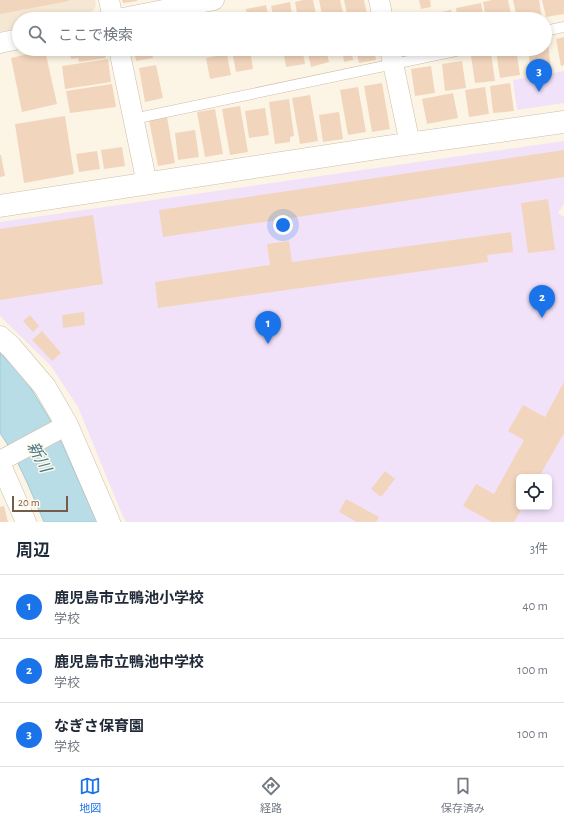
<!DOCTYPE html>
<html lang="ja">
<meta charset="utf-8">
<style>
body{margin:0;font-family:"Alegreya Sans","Noto Sans JP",sans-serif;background:#f2f2f3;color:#1f2937}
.controls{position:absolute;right:12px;bottom:12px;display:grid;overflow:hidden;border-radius:6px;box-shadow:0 2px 6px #0003}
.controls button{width:36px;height:36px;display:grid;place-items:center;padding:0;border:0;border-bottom:1px solid #e0e1e3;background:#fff;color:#1f2937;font:20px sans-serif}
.scale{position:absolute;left:12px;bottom:10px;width:56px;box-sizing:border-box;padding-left:4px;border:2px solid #755c4a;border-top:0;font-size:11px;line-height:14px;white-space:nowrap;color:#755c4a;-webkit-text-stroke:3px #fff8eb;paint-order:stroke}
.you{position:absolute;left:283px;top:225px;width:14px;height:14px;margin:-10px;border:3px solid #fff;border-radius:50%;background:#1a73e8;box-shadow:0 0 0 6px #1a73e833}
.badge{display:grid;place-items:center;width:26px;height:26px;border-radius:50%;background:#1a73e8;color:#fff;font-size:13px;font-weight:700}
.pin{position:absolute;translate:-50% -33px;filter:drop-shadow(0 1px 2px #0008)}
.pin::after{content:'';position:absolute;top:21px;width:14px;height:12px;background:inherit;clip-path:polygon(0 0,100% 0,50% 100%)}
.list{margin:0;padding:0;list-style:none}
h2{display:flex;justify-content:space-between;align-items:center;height:52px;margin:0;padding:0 16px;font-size:17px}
h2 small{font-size:13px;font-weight:400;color:#747a83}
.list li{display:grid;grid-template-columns:26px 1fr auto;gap:12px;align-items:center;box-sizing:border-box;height:64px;padding:0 16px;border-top:1px solid #e0e1e3}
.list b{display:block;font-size:15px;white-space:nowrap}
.list p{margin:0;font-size:13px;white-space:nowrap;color:#747a83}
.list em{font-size:13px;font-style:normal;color:#747a83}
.icon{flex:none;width:22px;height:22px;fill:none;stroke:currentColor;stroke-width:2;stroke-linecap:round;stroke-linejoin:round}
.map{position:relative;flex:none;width:564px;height:522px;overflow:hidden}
.search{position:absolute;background:#fff;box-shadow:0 2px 6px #0003;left:12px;right:12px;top:12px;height:44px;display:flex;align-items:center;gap:10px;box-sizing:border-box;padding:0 14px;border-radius:22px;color:#747a83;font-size:15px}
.sheet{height:244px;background:#fff}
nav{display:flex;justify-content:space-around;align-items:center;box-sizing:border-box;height:56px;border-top:1px solid #e0e1e3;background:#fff;font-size:11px;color:#747a83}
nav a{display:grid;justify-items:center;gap:2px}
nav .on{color:#1a73e8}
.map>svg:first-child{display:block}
</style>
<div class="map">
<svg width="564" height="522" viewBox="0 0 564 522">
<rect width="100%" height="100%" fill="#fcf5e5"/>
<path fill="#f4e7d3" d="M0 0H95L96 6 91 13 63 19H19V28L0 32Z"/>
<path fill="#f2e2f9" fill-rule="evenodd" d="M564 71V103L517 110 513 80Z
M564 141V204L558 213 564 217V522H126L121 512 78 407 51 366 0 316V222ZM519 477H549V507H519Z"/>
<path fill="#b9dde6" stroke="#a0cbd8" d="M0 353 22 374 49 418 63 446 97 522H44C31 492 19 460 0 433Z"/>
<path fill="#f2d5bd" d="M0 0H69V1L0 14Z
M122 0H137V1L123 3Z
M303 0H313L317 19H298L295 2Z
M319 0H340L344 17 335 19H323Z
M344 0H364L368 19H348Z
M419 0H430L431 7 421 9Z
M492 0H508L512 19H486L483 2Z
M513 0H539L542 18 517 19Z
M542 0H564V14L546 17Z
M290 2 293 19H274L271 6Z
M481 3 484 19H458L456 8Z
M266 5 269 19H248L246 9Z
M451 10 453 19H427L426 15Z
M420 15 421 19H404V18Z
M564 37V65L561 66 556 39Z
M545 43H548L551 70 531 73 528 49H545Z
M69 49H104L106 58 79 62 78 58 71 59Z
M134 49H151L153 58 136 61Z
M243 49H250L253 69 236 72 232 51Z
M283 49H302L305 64 286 67Z
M307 49H326L329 62 311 67Z
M330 49H351L353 60 344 62 343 54 332 56Z
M356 49H374L376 60 359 63Z
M516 49 520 75 500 78 496 51Z
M45 50 57 104 22 112 11 58Z
M491 53 495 81 475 83 471 56Z
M227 54 231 75 210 79 206 58Z
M108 59 111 82 65 89 62 66Z
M462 61 466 88 445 91 442 64Z
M156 65 163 98 145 102 139 68Z
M431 66 435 93 415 96 411 69Z
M382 83 390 129 372 132 364 86Z
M510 83 514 111 493 113 490 86Z
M112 84 116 107 70 113 66 91Z
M358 87 366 132 348 135 340 90Z
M485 87 489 114 469 117 465 90Z
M453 93 458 118 427 124 422 99Z
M310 95 318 141 300 144 292 98Z
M289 99 294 136 290 137V142L275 144 269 102Z
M240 106 248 152 230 155 222 109Z
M265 108 269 135 249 138 245 111Z
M215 109 223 154 205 157 197 112Z
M339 112 343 139 323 142 319 115Z
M65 116 74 174 24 183 15 124Z
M167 117 175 163 158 166 149 120Z
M195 130 199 157 178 160 175 133Z
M122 147 125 166 104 169 101 150Z
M564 150V177L163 237 159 210Z
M97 151 100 169 79 172 76 154Z
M0 155H1L5 176 0 177Z
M548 199 555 250 528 253 521 203Z
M93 215 103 284 0 300V229Z
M511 232 513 252 487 255 488 262 158 308 155 282 270 265 267 244 289 241 292 262Z
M84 312 85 325 63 328 62 315Z
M30 315 39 326 33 332 23 321Z
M42 331 61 353 52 361 32 340Z
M564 382V433L539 477H519V507H523L514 522H492L463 506 476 484 494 494 524 440 508 431 523 405 545 417Z
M385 471 395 479 381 497 371 489Z
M346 499 379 517 376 522H357L339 512Z
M4 506 8 522H0V507Z"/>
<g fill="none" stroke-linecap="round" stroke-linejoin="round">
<g stroke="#cebdab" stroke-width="11">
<path id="service" d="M545 31 564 27
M133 119 465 49"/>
</g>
<g stroke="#cebdab" stroke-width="21">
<path id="minor" d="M109 0 113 19
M379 0 383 19
M118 19 214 0
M0 43 19 39
M119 49 147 184
M390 49 410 144
M0 461 67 425
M0 463 26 522"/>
</g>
<g stroke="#cebdab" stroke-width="23">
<path id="tertiary" d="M0 206 385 147 564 122
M0 337 11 347 45 387 67 425 109 522"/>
</g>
<use href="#service" stroke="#fff" stroke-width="10"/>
<use href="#minor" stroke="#fff" stroke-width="20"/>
<use href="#tertiary" stroke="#fff" stroke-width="22"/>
</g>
<g text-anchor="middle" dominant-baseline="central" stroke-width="3" stroke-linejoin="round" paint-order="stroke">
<g font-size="16" font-style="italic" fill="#447988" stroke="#fff8eb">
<text transform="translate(39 457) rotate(62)">新川</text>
</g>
</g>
</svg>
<div class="controls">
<button><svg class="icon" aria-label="locate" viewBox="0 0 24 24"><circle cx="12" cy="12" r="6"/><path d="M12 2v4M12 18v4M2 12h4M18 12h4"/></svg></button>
</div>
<div class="scale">20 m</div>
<div class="you"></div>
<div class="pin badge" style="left:268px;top:344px">1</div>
<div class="pin badge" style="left:542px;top:318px">2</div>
<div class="pin badge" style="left:539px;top:92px">3</div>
<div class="search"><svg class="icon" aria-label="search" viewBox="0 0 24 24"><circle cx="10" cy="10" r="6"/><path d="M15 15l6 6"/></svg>ここで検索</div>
</div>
<section class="sheet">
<h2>周辺<small>3件</small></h2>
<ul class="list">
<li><span class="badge">1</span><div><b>鹿児島市立鴨池小学校</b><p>学校</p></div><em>40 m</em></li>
<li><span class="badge">2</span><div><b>鹿児島市立鴨池中学校</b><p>学校</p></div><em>100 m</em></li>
<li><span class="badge">3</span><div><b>なぎさ保育園</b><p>学校</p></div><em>100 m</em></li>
</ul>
</section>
<nav>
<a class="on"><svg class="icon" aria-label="map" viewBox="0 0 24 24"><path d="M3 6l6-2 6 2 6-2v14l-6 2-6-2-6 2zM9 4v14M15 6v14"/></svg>地図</a>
<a><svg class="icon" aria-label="directions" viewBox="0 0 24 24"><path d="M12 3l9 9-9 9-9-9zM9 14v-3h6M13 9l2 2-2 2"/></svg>経路</a>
<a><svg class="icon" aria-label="saved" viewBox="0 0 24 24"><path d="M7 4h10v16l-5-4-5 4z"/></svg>保存済み</a>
</nav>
